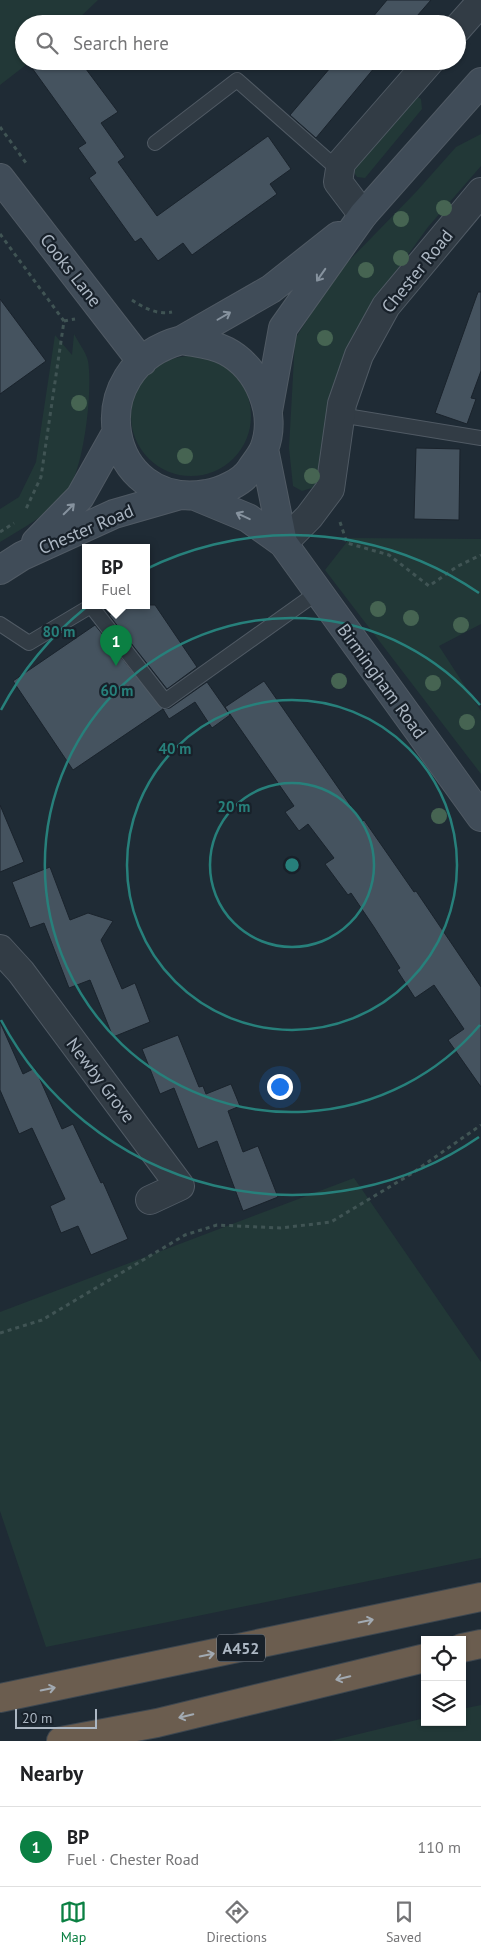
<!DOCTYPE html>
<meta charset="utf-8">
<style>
body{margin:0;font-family:"PT Sans",sans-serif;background:#f2f2f2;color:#202124}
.controls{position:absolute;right:15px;bottom:15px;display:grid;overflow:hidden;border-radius:0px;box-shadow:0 1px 4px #0004}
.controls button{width:45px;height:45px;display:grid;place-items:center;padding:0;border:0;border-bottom:1px solid #e0e0e0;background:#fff;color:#202124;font:25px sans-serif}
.scale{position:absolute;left:15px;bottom:12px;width:82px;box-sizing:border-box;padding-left:5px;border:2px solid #acb7c3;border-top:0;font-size:14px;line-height:18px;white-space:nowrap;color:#acb7c3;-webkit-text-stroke:4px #18212a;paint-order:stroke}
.you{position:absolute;left:279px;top:1086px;width:18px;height:18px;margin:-12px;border:4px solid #fff;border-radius:50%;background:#1a73e8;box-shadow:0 0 0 8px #1a73e833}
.badge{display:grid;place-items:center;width:32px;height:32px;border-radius:50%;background:#0b8043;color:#fff;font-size:16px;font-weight:700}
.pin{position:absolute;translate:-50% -41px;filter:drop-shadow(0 1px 2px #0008)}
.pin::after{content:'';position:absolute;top:26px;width:18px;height:15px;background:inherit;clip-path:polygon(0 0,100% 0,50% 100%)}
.popup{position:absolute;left:82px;top:544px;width:68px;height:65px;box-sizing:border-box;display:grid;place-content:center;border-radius:0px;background:#fff;filter:drop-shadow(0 1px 4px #0005);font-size:16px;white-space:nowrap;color:#757577}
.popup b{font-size:19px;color:#202124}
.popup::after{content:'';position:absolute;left:50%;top:100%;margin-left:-10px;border:10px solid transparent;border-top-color:#fff}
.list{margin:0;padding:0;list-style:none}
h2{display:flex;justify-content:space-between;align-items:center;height:65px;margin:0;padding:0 20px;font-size:21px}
h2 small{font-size:16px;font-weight:400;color:#757577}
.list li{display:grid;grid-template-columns:32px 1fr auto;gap:15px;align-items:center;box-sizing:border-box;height:80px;padding:0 20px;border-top:1px solid #e0e0e0}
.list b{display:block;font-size:19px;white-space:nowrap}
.list p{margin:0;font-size:16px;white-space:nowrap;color:#757577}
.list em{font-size:16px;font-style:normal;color:#757577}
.icon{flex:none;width:28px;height:28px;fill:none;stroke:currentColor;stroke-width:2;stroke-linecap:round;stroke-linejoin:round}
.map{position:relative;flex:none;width:481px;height:1741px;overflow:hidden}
.search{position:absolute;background:#fff;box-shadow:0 1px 4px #0004;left:15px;right:15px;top:15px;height:55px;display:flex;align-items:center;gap:12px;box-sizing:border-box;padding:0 18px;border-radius:28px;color:#757577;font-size:19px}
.sheet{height:145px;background:#fff}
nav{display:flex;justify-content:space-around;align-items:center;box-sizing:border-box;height:70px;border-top:1px solid #e0e0e0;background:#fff;font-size:14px;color:#757577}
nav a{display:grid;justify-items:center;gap:2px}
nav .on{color:#0b8043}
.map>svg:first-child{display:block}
</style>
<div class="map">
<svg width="481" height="1741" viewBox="0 0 481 1741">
<rect width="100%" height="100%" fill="#1f2b35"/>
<path fill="#223837" d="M0 0H98L73 24H24V61H31L0 85Z
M416 96 421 99 422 109 365 178 357 177 353 171Z
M481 134V166L428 227 368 310 315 487 302 491 293 486 289 448 295 339 337 273 416 192 456 147Z
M74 334C78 342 86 352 88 361 93 390 84 472 65 495 48 514 22 529 0 542V509L19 497 36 462 55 335 72 355Z
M131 416a60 60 0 1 1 120 0a60 60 0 1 1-120 0Z
M350 538 481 539V624L439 646 481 711V774L325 570Z
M354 1178 481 1362V1558L46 1647 0 1511V1312Z
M481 1705V1741H330L425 1718V1722H462V1709Z"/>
<path fill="#45535f" stroke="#1a232c" d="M387 0H431L410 24H367Z
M27 61H80L118 112 101 123 125 157 118 162 157 216 268 136 291 169 270 184 277 194 192 255 183 243 158 261 141 238 135 242 89 178 96 173 78 148 86 143Z
M336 61H380L316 138 290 115Z
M478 292H481V371L471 398 476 399 467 424 435 413Z
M0 299 46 361 0 394Z
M416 448 460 449 459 520 414 519Z
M104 605H155L197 667 167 689 109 615 111 614Z
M95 625 163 709 73 770 13 681Z
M264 681 362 822 364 820 414 892 416 891 481 987V1087L448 1040 464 1029 434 985 415 998 397 970 400 968 374 927 351 893 348 895 325 864 334 858 308 824 299 831 285 812 294 806 225 707Z
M207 682 230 715 212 728 195 702 169 719 163 709 170 708Z
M0 805 24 862 0 872Z
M50 867 70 920 88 913 113 921 101 940 122 989 135 983 150 1022 113 1037 90 980 69 988 44 923 30 928 12 882Z
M0 1022 23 1074 35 1068 62 1129 73 1124 101 1183 103 1182 128 1239 91 1255 78 1226 61 1233 50 1206 65 1199 32 1128 19 1134 0 1090Z
M178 1035 199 1087 203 1086 206 1094 231 1084 240 1106 228 1111 243 1152 258 1146 278 1197 243 1211 217 1141 198 1149 174 1088 160 1094 142 1049Z"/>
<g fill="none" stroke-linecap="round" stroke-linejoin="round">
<g stroke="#505a64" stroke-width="16">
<path id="lane" d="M155 143 237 80 340 171
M340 415 481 438
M0 624 29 643 91 606 165 701 318 592"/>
</g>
<g stroke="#505a64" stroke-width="30">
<path id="street" d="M457 29 481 2
M363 215 338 182 341 163 430 61
M283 543 309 517 330 489 342 404 359 355 386 306 481 192
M0 949 21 972 180 1186 150 1200"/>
</g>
<g stroke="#505a64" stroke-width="30">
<path id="secondary" d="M0 178 142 362
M182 340C197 343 213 344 226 351 259 368 278 414 264 449 261 456 255 463 251 469 243 482 221 492 206 494 105 511 78 367 182 340Z
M182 340 271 289 338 236
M268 411 283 328 363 215 481 82
M264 449 283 543
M195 496 248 518 283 543 481 817
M36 542 80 497 116 433
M0 570 22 556 114 514 180 495"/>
</g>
<g stroke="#3d4750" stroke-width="30">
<path id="highway" d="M462 1648 481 1644
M0 1698 481 1597
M61 1741 157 1723 425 1658"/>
</g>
<path stroke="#405454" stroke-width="3" stroke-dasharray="4 4" stroke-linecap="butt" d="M0 127 26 163
M0 234 64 321 41 477 25 511
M132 300C144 308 157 315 172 312
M64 321 75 319
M340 522 347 543 389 555 429 586 458 566 481 555
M0 532 14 523
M0 1333 42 1320 185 1235 217 1225 281 1228 331 1222 411 1174 481 1125"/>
<use href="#lane" stroke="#323c45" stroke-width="14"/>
<use href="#street" stroke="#323c45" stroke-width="28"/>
<use href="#secondary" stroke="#404c58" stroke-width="28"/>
<use href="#highway" stroke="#6b5d4f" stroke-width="28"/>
</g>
<g fill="#466452">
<circle cx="444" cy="208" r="8"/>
<circle cx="401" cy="219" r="8"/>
<circle cx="401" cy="258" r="8"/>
<circle cx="366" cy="270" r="8"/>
<circle cx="325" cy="338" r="8"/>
<circle cx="79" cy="403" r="8"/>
<circle cx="185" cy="456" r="8"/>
<circle cx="312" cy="476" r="8"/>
<circle cx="378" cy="609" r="8"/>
<circle cx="411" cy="618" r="8"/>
<circle cx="461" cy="625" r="8"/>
<circle cx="339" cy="681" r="8"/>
<circle cx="433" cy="683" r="8"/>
<circle cx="467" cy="722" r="8"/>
<circle cx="439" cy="816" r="8"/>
</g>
<defs><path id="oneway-shaft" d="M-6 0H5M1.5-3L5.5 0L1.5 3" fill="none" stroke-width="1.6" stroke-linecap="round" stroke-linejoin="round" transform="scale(1.25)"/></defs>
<g stroke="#86929e">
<use href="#oneway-shaft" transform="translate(321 275) rotate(125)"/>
<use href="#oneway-shaft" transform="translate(224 316) rotate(-30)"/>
<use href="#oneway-shaft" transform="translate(69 509) rotate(-45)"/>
<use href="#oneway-shaft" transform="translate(243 516) rotate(-155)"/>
</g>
<g stroke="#a2aab2">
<use href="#oneway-shaft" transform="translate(366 1621) rotate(-12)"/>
<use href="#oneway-shaft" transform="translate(207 1655) rotate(-12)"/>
<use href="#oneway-shaft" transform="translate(343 1678) rotate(166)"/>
<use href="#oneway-shaft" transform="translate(48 1689) rotate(-12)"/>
<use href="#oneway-shaft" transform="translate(186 1716) rotate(166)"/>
</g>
<g fill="none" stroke="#27807b" stroke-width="2.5">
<circle cx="292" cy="865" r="82"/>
<circle cx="292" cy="865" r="165"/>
<path d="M480 1025A247 247 0 1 1 480 705"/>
<path d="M479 1137A330 330 0 0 1 1 1020M1 710A330 330 0 0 1 479 593"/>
</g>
<g text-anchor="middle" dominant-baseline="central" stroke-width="4.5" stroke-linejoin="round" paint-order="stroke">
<rect fill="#18212a" stroke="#808a95" stroke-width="1" x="217" y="1634.5" width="48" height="27" rx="4"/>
<g font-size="16" font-weight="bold" fill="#acb7c3">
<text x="241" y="1648">A452</text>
</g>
<g font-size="18" fill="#acb7c3" stroke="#18212a">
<text transform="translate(71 270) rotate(52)">Cooks Lane</text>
<text transform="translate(417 271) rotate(-51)">Chester Road</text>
<text transform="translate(86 529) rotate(-23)">Chester Road</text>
<text transform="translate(382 681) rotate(54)">Birmingham Road</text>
<text transform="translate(101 1080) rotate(53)">Newby Grove</text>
</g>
</g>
<circle cx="292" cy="865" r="8" fill="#27807b" stroke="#18212a" stroke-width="2.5"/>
<g font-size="15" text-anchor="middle" font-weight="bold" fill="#27807b" stroke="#18212a" stroke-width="4.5" stroke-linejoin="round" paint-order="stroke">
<text x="59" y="637">80 m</text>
<text x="117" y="696">60 m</text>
<text x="175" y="754">40 m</text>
<text x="234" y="812">20 m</text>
</g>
</svg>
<div class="controls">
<button><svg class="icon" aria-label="locate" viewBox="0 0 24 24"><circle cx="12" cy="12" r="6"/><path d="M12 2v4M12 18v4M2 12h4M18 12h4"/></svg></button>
<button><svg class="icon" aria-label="layers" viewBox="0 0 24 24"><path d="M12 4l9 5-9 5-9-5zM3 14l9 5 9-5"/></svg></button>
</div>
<div class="scale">20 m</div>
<div class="you"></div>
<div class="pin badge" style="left:116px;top:666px">1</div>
<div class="popup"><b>BP</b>Fuel</div>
<div class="search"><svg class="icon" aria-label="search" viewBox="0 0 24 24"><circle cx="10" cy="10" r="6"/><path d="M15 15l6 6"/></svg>Search here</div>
</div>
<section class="sheet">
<h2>Nearby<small></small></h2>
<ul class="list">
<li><span class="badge">1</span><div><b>BP</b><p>Fuel · Chester Road</p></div><em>110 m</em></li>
</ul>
</section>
<nav>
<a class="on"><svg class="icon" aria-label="map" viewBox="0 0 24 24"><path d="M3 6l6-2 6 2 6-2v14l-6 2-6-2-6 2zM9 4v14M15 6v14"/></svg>Map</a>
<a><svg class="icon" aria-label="directions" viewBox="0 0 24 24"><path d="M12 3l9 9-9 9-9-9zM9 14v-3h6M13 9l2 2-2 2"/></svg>Directions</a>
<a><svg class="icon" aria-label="saved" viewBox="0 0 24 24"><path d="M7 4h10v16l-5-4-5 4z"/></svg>Saved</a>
</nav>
